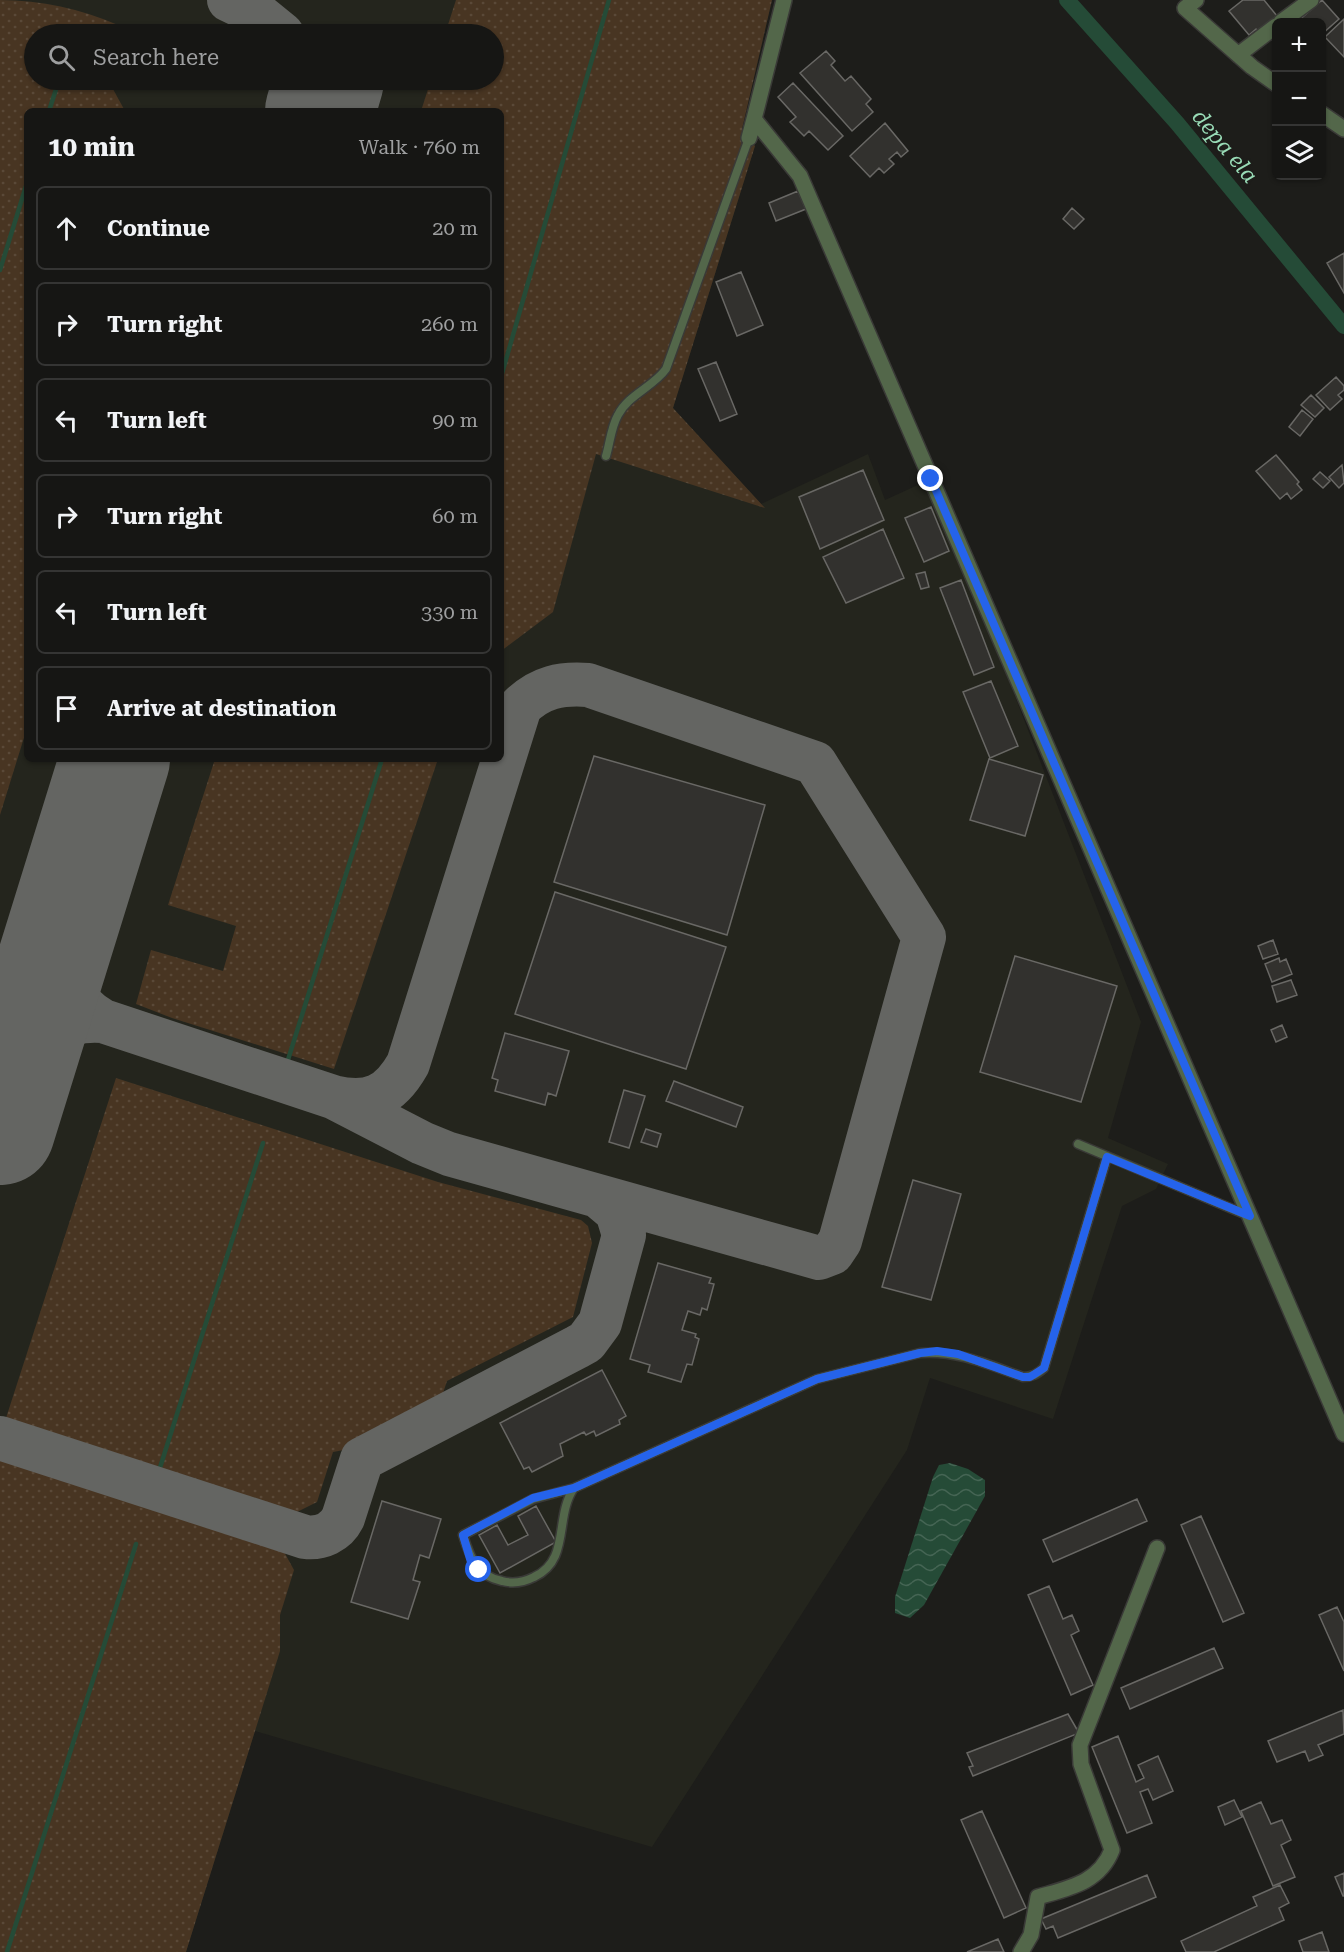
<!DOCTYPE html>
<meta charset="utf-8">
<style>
body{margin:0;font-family:"Roboto Serif",serif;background:#232322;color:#f1f3f6}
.controls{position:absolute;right:18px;top:18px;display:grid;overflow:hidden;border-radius:9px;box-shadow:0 2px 4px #0004}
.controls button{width:54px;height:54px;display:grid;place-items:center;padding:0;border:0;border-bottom:2px solid #353534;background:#161614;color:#f1f3f6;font:30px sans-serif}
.stop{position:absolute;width:18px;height:18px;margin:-14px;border:4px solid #2563eb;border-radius:50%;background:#fff}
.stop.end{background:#2563eb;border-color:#fff;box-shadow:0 2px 6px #0008}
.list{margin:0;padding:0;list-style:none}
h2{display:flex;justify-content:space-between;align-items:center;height:78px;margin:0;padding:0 24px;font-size:26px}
h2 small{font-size:20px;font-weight:400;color:#9e9fa0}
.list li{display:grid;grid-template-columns:39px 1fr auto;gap:18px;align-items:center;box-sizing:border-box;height:84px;margin:0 12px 12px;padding:0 12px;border:2px solid #353534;border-radius:9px}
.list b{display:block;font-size:22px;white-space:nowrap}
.list em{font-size:20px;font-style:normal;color:#9e9fa0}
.icon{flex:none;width:33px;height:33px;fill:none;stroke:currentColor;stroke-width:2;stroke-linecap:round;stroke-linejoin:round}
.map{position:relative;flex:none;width:1344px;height:1952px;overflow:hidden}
.search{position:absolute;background:#161614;box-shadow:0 2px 4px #0004;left:24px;top:24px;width:480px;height:66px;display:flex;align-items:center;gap:15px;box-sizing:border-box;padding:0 21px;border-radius:33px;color:#9e9fa0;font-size:22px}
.panel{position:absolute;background:#161614;box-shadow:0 2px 4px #0004;left:24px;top:108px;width:480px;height:654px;border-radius:9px}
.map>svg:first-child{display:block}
</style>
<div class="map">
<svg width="1344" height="1952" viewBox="0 0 1344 1952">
<defs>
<pattern id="grass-dots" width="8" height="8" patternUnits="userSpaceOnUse" patternTransform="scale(1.5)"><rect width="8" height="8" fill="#483522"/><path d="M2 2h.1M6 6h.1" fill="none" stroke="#5a4938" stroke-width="1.8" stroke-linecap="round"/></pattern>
<pattern id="water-waves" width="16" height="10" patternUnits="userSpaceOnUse" patternTransform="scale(1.5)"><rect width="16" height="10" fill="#254b37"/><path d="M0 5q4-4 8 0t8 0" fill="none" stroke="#456554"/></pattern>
</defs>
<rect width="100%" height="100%" fill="#1d1d1a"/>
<path fill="#24251d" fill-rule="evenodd" d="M0 0H772L742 129 755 146 673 408 761 504 868 454 885 500 931 479 1141 1022 1108 1138 1168 1164 1156 1189 1122 1206 1053 1419 930 1378 907 1450 652 1847 255 1731 186 1952H0ZM34 34H494V80H34ZM27 111H501V759H27Z"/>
<path fill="url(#grass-dots)" d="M0 0C42 0 80 9 118 25L115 34H34V80H108L125 111H27V728L0 815Z
M456 0H772L742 129 755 146 673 408 765 508 596 454 553 612 501 651V111H421L431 80H494V34H445Z
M215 759H438L334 1069 172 1018 136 1004 151 950 223 971 236 926 168 905Z
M116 1078 438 1182 581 1220 588 1226 592 1243 573 1317 447 1381 440 1402 349 1449 333 1452 317 1502 295 1513 6 1418Z
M0 1458 283 1550 294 1570 280 1615V1651L186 1952H0Z"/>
<path fill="url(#water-waves)" d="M950 1463 968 1469 985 1480V1496L924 1605 910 1618 895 1613V1597L933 1477 939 1465Z"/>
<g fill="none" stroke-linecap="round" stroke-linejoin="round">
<path stroke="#254b37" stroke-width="4.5" d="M49 111 59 80
M0 270 27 183
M501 377 609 0
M287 1063 382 759
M157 1477 263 1143
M7 1952 136 1544"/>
<path stroke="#254b37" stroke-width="16" d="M1067 0 1177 123 1344 326"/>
<path stroke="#646562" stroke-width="44" d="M229 0 256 13 282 34
M307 80 313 111
M60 934C59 971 69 1002 103 1021L333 1097 422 1143 449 1154 819 1258 832 1253 840 1241 924 937 815 763 588 685C561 683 540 687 520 707L408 1064C390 1096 369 1106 333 1097
M18 1072C36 1036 63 1018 103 1021
M0 1438 305 1537C321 1539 336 1532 343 1518L362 1459 577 1347 586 1342 600 1323 624 1235 617 1212 598 1196"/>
<path stroke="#646562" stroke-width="110" d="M320 111 329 80
M0 1130 115 759"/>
</g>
<path fill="#32312e" stroke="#696865" stroke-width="1.5" d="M1243 0H1264L1277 16 1258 32 1256 29 1249 35 1229 11Z
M1322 0 1339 19 1322 34V22H1297Z
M1344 19V57L1325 37Z
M826 51 835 61 831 65 845 81 851 76 871 99 866 104 873 112 852 131 800 73Z
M793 83 843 136 828 150 809 131 804 136 790 122 796 117 778 97Z
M885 123 908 151 901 157 897 152 889 159 894 164 884 173 879 168 870 177 850 156Z
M798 191 806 209 776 221 769 203Z
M1072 208 1084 219 1074 229 1063 219Z
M1344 253V293L1327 263Z
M741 272 763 325 737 336 716 282Z
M716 362 737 414 720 421 698 369Z
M1336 377 1344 386V390L1338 395 1342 399 1330 410 1316 395Z
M1311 395 1324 408 1315 417 1301 405Z
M1302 410 1313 419 1300 436 1289 427Z
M1276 455 1299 482 1297 484 1302 490 1291 499 1287 493 1280 499 1256 471Z
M1342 465 1344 483 1339 488 1329 477Z
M863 470 884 520 820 549 799 497Z
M1320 472 1330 481 1323 488 1313 479Z
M931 507 949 551 924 562 905 518Z
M883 529 904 578 846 603 823 557Z
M925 572 929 587 921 589 916 574Z
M961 580 994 667 974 675 940 588Z
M991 681 1018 746 990 758 963 692Z
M594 756 765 805 727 935 554 882Z
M989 759 1043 775 1025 836 970 820Z
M555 892 726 947 686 1069 515 1014Z
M1273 940 1278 954 1263 959 1258 946Z
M1015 956 1117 986 1081 1102 980 1072Z
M1279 958 1280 962 1286 959 1292 974 1272 982 1265 964Z
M1291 980 1297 995 1277 1002 1272 986Z
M1282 1025 1287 1037 1276 1042 1271 1030Z
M505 1033 569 1051 556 1096 548 1093 545 1105 495 1091 498 1080 492 1078Z
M674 1081 743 1107 736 1127 666 1101Z
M624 1090 645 1096 629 1148 609 1142Z
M646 1129 661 1134 657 1147 641 1142Z
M913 1180 961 1194 931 1300 882 1287Z
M658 1263 711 1278 709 1283 714 1284 707 1310 702 1308 700 1315 688 1311 682 1330 696 1334 695 1337 699 1339 692 1365 687 1364 681 1382 648 1372 650 1365 630 1359Z
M602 1370 626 1416 619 1420 620 1424 596 1436 594 1431 586 1435 584 1432 560 1444 563 1456 532 1472 529 1467 524 1469 500 1423Z
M1137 1499 1147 1521 1053 1562 1043 1540Z
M382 1501 441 1519 429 1558 420 1555 413 1580 420 1582 408 1619 351 1602Z
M536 1506 556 1542 500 1573 479 1535 497 1525 508 1545 528 1535 518 1516Z
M1201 1516 1244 1613 1223 1622 1181 1525Z
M1049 1586 1063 1619 1072 1615 1079 1631 1071 1635 1093 1685 1071 1695 1028 1595Z
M1337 1607 1344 1622V1671L1319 1615Z
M1214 1648 1223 1668 1130 1709 1121 1688Z
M1343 1710 1344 1734 1318 1745 1323 1755 1309 1761 1305 1751 1277 1762 1268 1741Z
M1068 1714 1079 1733 973 1776 969 1767 973 1766 967 1753Z
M1118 1736 1136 1782 1144 1778 1138 1765 1158 1756 1173 1791 1153 1800 1148 1789 1140 1792 1152 1823 1127 1833 1092 1747Z
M1234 1800 1242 1817 1225 1825 1218 1807Z
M1261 1802 1271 1824 1282 1820 1291 1840 1281 1845 1295 1877 1273 1886 1241 1811Z
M982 1811 1026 1908 1004 1918 961 1820Z
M1344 1873V1896H1343L1335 1877Z
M1147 1875 1156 1897 1058 1938 1053 1926 1046 1929 1041 1919Z
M1280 1885 1289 1903 1279 1908 1284 1920 1214 1952H1186L1181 1941 1257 1906 1253 1897Z
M1322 1932 1329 1952H1303L1299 1941Z
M998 1939 1004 1952H967Z"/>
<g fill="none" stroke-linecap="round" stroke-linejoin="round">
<g stroke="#3a3a37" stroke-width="11">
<path id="lane" d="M606 456C610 443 611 427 618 415 628 395 653 387 666 369L749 138
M1078 1144 1249 1216
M574 1488C554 1517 571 1560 534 1577 524 1582 513 1584 502 1581 477 1576 470 1558 463 1535L533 1499 574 1488 817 1379 920 1353C957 1350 989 1365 1023 1377 1032 1377 1037 1374 1044 1368L1107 1157"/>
</g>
<g stroke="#3a3a37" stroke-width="18">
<path id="street" d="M784 0 754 119 800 176 1344 1434
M1196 0 1185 8 1252 67 1276 84
M1281 22 1311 0
M1238 55 1276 26
M1322 114 1344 129
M749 138 754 119
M1021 1952 1031 1935 1038 1897C1069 1888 1099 1883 1112 1850L1081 1764 1080 1745 1157 1548"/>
</g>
<use href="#lane" stroke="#53674a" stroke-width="8"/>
<use href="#street" stroke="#53674a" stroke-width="15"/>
</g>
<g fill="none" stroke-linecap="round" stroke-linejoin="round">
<path stroke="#2563eb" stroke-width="8" d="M479 1570 471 1562 463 1535 533 1498 574 1488 817 1379 920 1353 937 1351 958 1354 1023 1377H1030L1044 1368 1107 1157 1250 1216 931 479"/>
</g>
<g text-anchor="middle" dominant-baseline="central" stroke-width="4.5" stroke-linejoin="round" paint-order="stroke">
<g font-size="22" font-style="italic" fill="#99dcb7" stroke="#1d1d1a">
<text transform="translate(1225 146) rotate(50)">depa ela</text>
</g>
</g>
</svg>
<div class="controls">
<button>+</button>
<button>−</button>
<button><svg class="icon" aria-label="layers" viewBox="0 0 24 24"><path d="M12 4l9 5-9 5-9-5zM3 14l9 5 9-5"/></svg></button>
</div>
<div class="stop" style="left:479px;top:1570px"></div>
<div class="stop end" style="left:931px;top:479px"></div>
<div class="search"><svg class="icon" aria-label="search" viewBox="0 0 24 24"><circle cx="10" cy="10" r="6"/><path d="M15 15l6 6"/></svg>Search here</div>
<section class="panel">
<h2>10 min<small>Walk · 760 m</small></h2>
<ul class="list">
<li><svg class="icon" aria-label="ahead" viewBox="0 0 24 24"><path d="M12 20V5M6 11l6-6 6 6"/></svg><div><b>Continue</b></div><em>20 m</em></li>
<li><svg class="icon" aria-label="right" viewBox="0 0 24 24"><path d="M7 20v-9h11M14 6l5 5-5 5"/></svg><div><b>Turn right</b></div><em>260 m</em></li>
<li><svg class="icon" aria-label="left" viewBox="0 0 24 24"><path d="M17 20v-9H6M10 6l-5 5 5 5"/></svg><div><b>Turn left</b></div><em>90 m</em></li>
<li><svg class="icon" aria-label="right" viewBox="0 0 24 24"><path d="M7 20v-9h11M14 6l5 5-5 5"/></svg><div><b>Turn right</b></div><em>60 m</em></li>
<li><svg class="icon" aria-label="left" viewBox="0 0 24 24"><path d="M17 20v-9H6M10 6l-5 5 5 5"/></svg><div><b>Turn left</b></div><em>330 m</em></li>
<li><svg class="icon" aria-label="arrive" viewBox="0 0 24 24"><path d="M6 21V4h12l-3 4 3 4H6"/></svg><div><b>Arrive at destination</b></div></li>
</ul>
</section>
</div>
